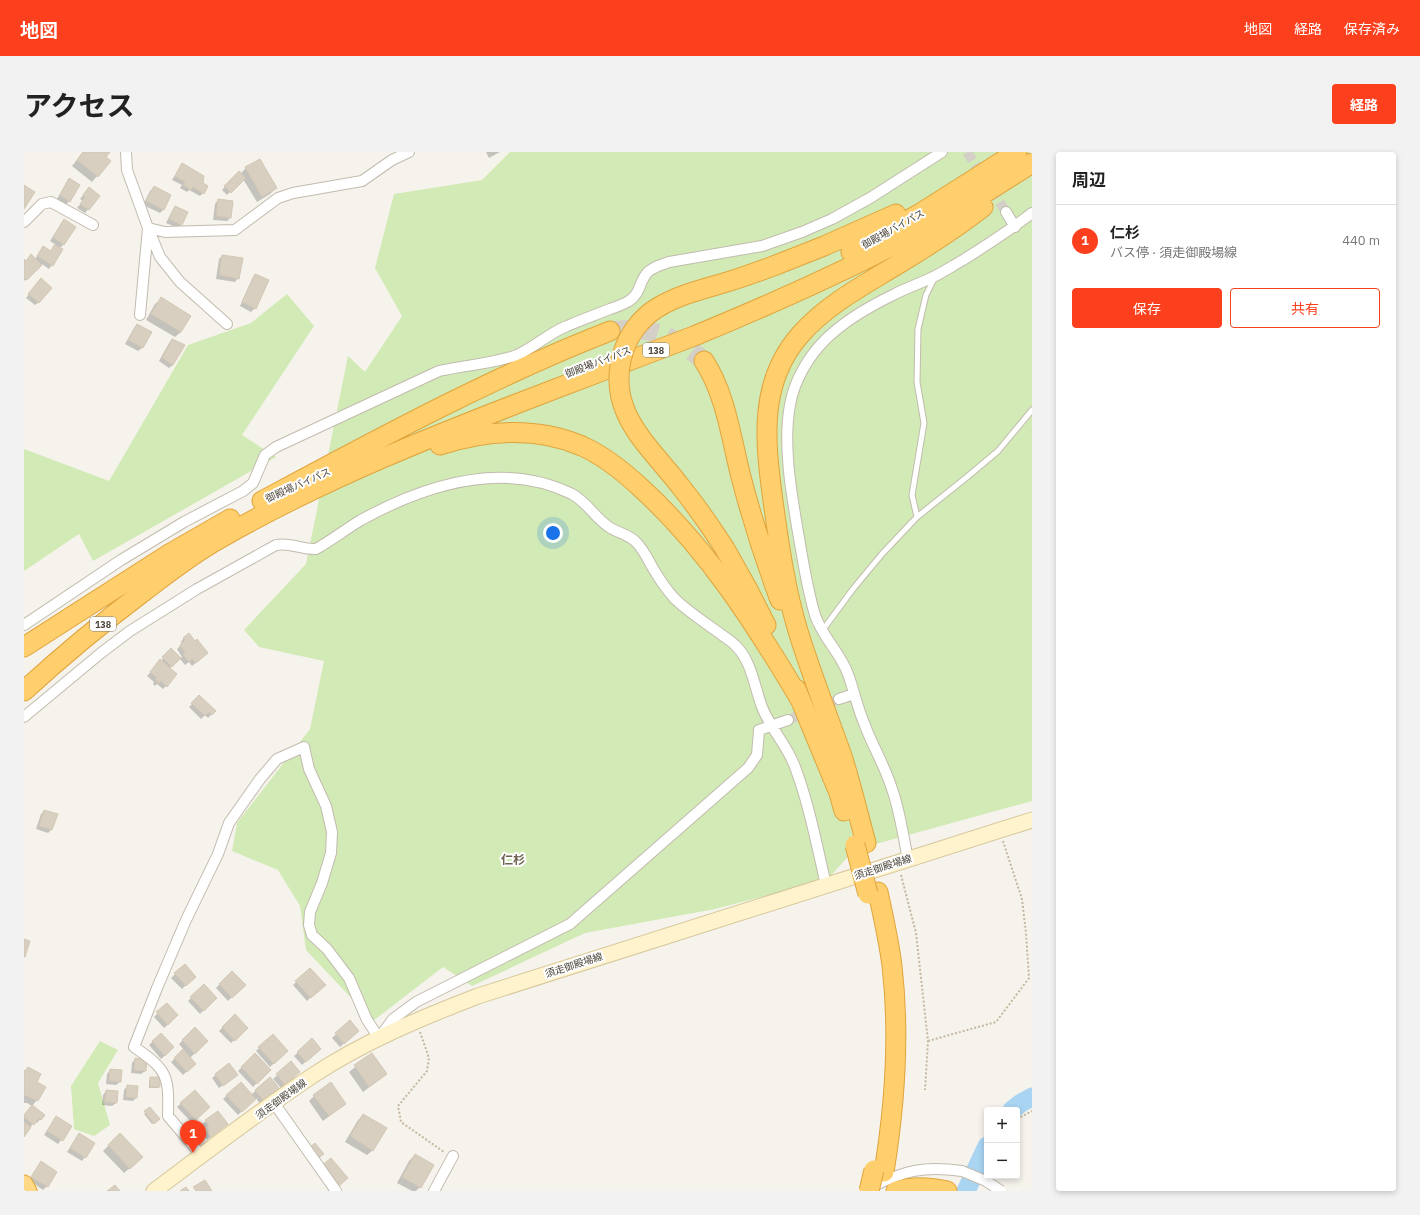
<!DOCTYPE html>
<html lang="ja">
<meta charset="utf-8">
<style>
body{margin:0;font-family:"IBM Plex Sans","Noto Sans JP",sans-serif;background:#f2f2f2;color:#222}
.controls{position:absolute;right:12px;bottom:12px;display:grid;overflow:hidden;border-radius:4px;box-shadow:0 2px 6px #0003}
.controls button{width:36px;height:36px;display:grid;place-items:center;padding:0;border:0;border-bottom:1px solid #e0e0e0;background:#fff;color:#222;font:20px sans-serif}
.you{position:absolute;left:529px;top:381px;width:14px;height:14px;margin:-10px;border:3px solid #fff;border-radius:50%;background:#1a73e8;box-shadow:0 0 0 6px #1a73e833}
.badge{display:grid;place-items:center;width:26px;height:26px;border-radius:50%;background:#fc3f1d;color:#fff;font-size:13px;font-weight:700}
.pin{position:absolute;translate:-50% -33px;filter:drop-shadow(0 1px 2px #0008)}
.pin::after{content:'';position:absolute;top:21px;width:14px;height:12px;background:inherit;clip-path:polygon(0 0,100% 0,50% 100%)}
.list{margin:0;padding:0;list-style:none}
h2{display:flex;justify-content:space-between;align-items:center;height:52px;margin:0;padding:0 16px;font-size:17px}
h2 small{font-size:13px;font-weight:400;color:#767676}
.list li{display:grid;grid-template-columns:26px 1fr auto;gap:12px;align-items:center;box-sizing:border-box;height:72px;padding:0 16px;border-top:1px solid #e0e0e0}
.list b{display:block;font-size:15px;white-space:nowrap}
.list p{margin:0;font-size:13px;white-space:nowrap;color:#767676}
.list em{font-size:13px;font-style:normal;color:#767676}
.actions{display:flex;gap:8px;padding:12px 16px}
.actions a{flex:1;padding:9px 0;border:1px solid #fc3f1d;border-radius:4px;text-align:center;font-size:14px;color:#fc3f1d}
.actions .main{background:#fc3f1d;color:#fff}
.map{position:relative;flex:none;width:1008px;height:1039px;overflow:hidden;border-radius:4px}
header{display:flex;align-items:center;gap:24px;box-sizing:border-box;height:56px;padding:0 20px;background:#fc3f1d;color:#fff}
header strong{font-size:19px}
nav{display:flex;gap:22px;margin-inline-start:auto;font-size:14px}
.intro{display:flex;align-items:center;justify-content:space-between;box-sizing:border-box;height:96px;padding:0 24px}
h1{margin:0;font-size:28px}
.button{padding:10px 18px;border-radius:4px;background:#fc3f1d;color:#fff;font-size:14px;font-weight:700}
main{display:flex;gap:24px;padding:0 24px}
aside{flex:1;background:#fff;border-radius:4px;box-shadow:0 2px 6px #0003}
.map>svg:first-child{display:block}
</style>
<header>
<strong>地図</strong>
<nav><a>地図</a><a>経路</a><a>保存済み</a></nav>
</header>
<div class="intro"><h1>アクセス</h1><a class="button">経路</a></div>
<main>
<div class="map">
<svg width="1008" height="1039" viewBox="0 0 1008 1039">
<rect width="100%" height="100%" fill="#f6f3ec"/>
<path fill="#d2eab5" d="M486 0H1008V649L830 698 803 728 691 757 561 781 448 834 419 815 349 869 282 798 276 754 254 718 208 699 213 671 286 577 300 509 235 495 220 478 282 412 324 204 341 220 378 164 351 116 370 42 458 28Z
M263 142 290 174 218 283 252 305 69 409 55 382 0 419V297L85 329 164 193 227 171Z
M76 889 94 898 74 931 86 973 70 984 50 977 47 934Z"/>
<path fill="#0003" d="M59 0H85L81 5 73 24 68 30 48 14Z
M462 0H476L465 6Z
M158 12 179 41 176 44 165 38 163 40 156 36 158 33 148 28Z
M222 16 252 36 246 42 233 50 219 27 203 43 198 38 215 20 216 22Z
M45 27V49L42 53 33 47 42 31Z
M130 35 146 43 139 58 136 61 119 53 126 39Z
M65 36 75 44 61 61 53 56 59 49 56 47Z
M194 48 206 66 203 69 189 68 191 52Z
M151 55 157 72 154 76 142 71 148 59Z
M37 72 40 92 35 97 28 113 25 117 18 112 0 129V108L2 110 7 103 11 107 19 95 26 99 32 93 26 89Z
M198 104 214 126 211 130 192 127 195 107Z
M231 123V156L227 160 216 154 228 127Z
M14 131 15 150 11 153 2 146Z
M137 147 157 180 151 185 122 168 131 152Z
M113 173 126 180 118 196 114 199 101 192 110 176Z
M148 188 149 213 145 216 135 209 145 191Z
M160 486 171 491 183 501 168 514 165 510 161 513 156 507 158 505 153 497 158 492 157 490Z
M147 498 156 506 145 517 142 534 139 537 133 532 131 534 129 532 130 530 123 524Z
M175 545 191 559 184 566 181 563 177 567 165 555Z
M20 659 32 663 27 678 24 681 12 677 17 662Z
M161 813 167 828 158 837 147 826Z
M286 817 300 833 283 849 269 833Z
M208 820 220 833 204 849 192 836Z
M180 834 192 846 176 862 164 849Z
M143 852 150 867 140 876 130 865Z
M211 863 223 876 207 891 195 879Z
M326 870 330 882 316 895 308 886Z
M171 877 183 889 166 906 171 912 159 923 147 910 160 898 155 892Z
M137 882 146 899 137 907 125 893Z
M249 883 263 899 246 915 232 899Z
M288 888 296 897 278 913 270 904Z
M347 902 362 922 339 940 325 920Z
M231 903 246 918 229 935 214 919Z
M111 907 121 919 117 922 107 921 108 911Z
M267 911 271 923 257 936 249 927Z
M205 912 209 926 195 936 188 926Z
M4 916 11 930 13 948 8 954 3 951H0V920Z
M86 918 96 930 92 933 82 932 83 922Z
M127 926 135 935 134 936H125V928Z
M245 926 250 939 236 952 232 946 214 963 199 947 216 931 227 943Z
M103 934 112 946 109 949 99 948 100 938Z
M82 939 92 951 88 954 78 953 79 943Z
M171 939 185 955 168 971 153 955Z
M290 944 321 952 299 969 285 949Z
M126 956 135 967 128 972 120 962Z
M340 963 349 998 343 1003 321 990 334 968Z
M0 964H19L13 971 11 969 0 984Z
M32 965 47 975 34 992 20 983Z
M182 969 199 976 183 988 178 981 182 977 178 972Z
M55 982 70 992 58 1009 43 1000Z
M96 982 112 1011 100 1021 79 999Z
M391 1003 396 1035 392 1039H388L373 1031 385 1009Z
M17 1011 23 1034 19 1038 5 1028Z"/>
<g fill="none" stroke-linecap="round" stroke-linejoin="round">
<path stroke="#a9d4f2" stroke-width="19" d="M988 958 997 951 1008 945
M942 1039 963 994"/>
</g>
<path fill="#d8cfc1" stroke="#d3c7b4" d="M59 0H86L82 5 87 9 74 25 53 8Z
M236 7 253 36 238 45 221 15Z
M158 11 180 24 179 31 184 34 180 42 169 35 167 38 159 33 161 30 151 24Z
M215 19 222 26 207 41 200 34Z
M45 26 56 33 46 50 36 43Z
M0 33 11 40 0 57Z
M130 34 147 43 140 58 122 49Z
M65 35 76 44 65 58 56 52 61 45 59 43Z
M194 47 209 49 207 66 192 64Z
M151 54 164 60 158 73 145 67Z
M40 67 52 75 40 93 29 85Z
M30 93 39 97 29 114 13 104 19 94 27 99Z
M7 102 18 113 3 128 0 126V107L2 109Z
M198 103 219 106 215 127 195 123Z
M231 122 245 128 232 157 218 150Z
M17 126 28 136 15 151 4 142Z
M137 145 167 164 157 180 127 162Z
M113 172 128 180 119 196 104 188Z
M148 187 161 193 149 213 138 206Z
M165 481 171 489 173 487 184 501 172 511 168 507 165 510 159 503 161 501 156 493 161 488 159 486Z
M147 496 157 506 148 515 138 505Z
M136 507 153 522 143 535 137 529 135 531 131 528 133 526 126 520Z
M175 543 192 559 188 563 185 560 181 564 167 551Z
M20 658 34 662 28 678 15 674Z
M0 787 6 789 1 805H0Z
M161 812 172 825 162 834 150 821Z
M286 816 302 833 287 846 271 829Z
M208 819 222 833 208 846 195 832Z
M180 832 193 846 180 859 166 845Z
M143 851 154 863 144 873 132 860Z
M211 862 224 876 211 889 198 875Z
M326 868 335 879 320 892 311 881Z
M171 875 184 889 171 902 158 888Z
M137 881 150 895 141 904 128 889Z
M249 882 264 899 250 912 234 895Z
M288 886 297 897 282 910 273 900Z
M159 897 172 912 163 920 150 906Z
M231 901 247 918 233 932 217 915Z
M348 901 363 922 345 935 330 913Z
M111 906 123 908 122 919 110 918Z
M267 909 276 920 261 933 252 922Z
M205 911 214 923 199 934 191 922Z
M4 915 17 922 13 930 22 935 14 949 0 943V918L1 919Z
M86 917 98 918 97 930 85 929Z
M126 925H136V935H126Z
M246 925 255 936 240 949 231 938Z
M217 930 232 947 218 960 202 943Z
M307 930 322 952 305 964 289 943Z
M103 933 114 934 113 946 102 945Z
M82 938 94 939 93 951 81 950Z
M171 938 186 955 172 968 156 951Z
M8 953 21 963 17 968 15 966 10 973 0 965V963Z
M126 955 136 967 130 972 120 959Z
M194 959 204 972 187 985 180 977 185 973 181 968Z
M339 962 363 976 349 999 326 984Z
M32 964 48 974 39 989 23 979Z
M0 970 7 975 0 985Z
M55 981 71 991 62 1006 46 996Z
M96 981 119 1005 106 1017 84 993Z
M291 991 300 1002 293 1007 285 996Z
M391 1002 410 1013 397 1036 378 1025Z
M307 1006 324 1026 315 1034 297 1014Z
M17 1009 33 1020 24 1035 7 1025Z
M181 1028 188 1039H172L169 1035Z
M91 1033 96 1039H83Z
M162 1035 165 1039H156Z"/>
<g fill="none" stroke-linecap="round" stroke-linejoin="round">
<path stroke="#d4d0c8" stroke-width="10" stroke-dasharray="10 5" stroke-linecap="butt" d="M943 0 982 60
M764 568 815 547"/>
<path stroke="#d4d0c8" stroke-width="19" stroke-dasharray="19 10" stroke-linecap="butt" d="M586 179C626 173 651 184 680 209"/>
<g stroke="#c2bbae" stroke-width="7">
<path id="service" d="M893 365 888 343 900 271 893 230 894 177 902 143 911 125
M798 479 829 437 858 402 893 365 943 325 974 299 1008 258"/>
</g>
<g stroke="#c2bbae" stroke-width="12">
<path id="minor" d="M102 0 103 18 124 76 141 80 211 78 254 46 269 41 338 29 368 8 385 0
M982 60 991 75
M0 70 18 52 27 50 69 73
M124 76 136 105 156 130 203 172
M116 163 124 76
M0 473 97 408 160 370 219 339 229 331 241 303 252 295 415 219C441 213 469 212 493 203 511 195 525 181 543 174 557 168 571 163 586 157 592 155 600 152 605 149 617 141 615 130 623 121 628 115 637 113 645 110L738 94 778 80 808 67 846 46 918 0
M815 547 830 542
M0 565 77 501 106 479 173 437 252 393C266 390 278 398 292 397 308 388 322 377 337 368 401 333 479 308 548 342 563 350 571 366 585 375 594 381 604 382 612 390 620 398 624 408 630 418 636 428 643 438 650 446 664 460 682 471 698 483 702 486 707 489 711 493 728 509 730 534 738 555 746 576 763 593 771 615 785 652 793 694 802 733
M884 707C879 684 876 659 868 637 861 614 848 593 840 571 833 555 830 538 824 522 816 500 798 485 791 463 784 440 780 415 776 392 769 350 758 296 766 253 770 229 784 205 801 188 819 170 848 153 871 142 884 135 898 131 911 124 921 119 930 113 939 108 963 93 986 78 1008 61
M250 951 312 1039
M178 1004 144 964C145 924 144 918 110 895L133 836 162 768 194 702 205 671 236 627 253 607 280 595 285 617 302 654 308 680 307 701 298 731 286 760 285 773 288 783 303 797 325 826 343 868 355 886 369 867 392 850 546 772 724 616 733 603 735 578 764 568
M846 1036C880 1018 900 1014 938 1019
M410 1039 429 1004"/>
</g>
<g stroke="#d6c79b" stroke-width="17">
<path id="secondary" d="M130 1039C182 1000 234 960 288 924 339 890 397 866 454 844L1008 668"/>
</g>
<g stroke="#e0a43c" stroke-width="19">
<path id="trunk" d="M0 1032 4 1039"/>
</g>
<g stroke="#e0a43c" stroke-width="21">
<path id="motorway" d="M827 100 895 62 993 0
M752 113 800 94 872 62
M680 209C702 243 707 286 717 325 728 367 741 408 756 448
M416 293C463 278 511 274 558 294 580 304 600 320 617 336 683 396 732 473 777 549
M238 349C352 288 466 226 586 179
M701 397 723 436 742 473
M0 495 145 402 206 367
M772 537 815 641 820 659
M0 539C38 504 78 471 119 440 144 421 168 402 195 387 301 326 416 281 531 237 577 219 624 202 670 184 750 151 830 116 905 74 940 54 974 33 1008 11
M842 691C834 662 827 632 818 604 803 562 787 521 774 479 761 436 755 392 749 349 741 290 734 231 776 183 801 154 838 134 871 114 901 96 931 77 959 55
M854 740C859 764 865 789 868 814 876 883 871 952 860 1020
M872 1039C889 1034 906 1035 923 1039"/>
</g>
<path stroke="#c4b79f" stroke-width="2" stroke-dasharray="2 2" stroke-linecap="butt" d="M877 723 892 781 904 889 901 938
M396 880 405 906 403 919 374 954 377 970 420 1000
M904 889 972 870 1005 826 1002 781 998 747 979 689
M993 967 1008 959"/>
<use href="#service" stroke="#fff" stroke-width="5"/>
<use href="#minor" stroke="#fff" stroke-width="10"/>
<use href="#secondary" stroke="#fff3cd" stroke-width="15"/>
<use href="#trunk" stroke="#ffd985" stroke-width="17"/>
<use href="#motorway" stroke="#ffcf6e" stroke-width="19"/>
<g stroke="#c2bbae" stroke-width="12" stroke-linecap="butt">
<path id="minor-bridge" d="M938 1019 962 1029 977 1039"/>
</g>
<g stroke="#e0a43c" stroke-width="21" stroke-linecap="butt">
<path id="motorway-bridge" d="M701 397C687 375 673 355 657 335 625 293 581 260 599 201 604 183 617 166 633 156 654 143 679 137 703 130 720 125 736 119 752 113
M831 693 844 742
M845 1039 850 1018"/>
</g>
<use href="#minor-bridge" stroke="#fff" stroke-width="10"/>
<use href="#motorway-bridge" stroke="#ffcf6e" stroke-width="19"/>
</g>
<g text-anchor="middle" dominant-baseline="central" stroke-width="4" stroke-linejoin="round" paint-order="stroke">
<g fill="#fff" stroke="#817c74" stroke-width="1">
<rect x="619" y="191" width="26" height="14" rx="3"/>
<rect x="66" y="465" width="26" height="14" rx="3"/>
</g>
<g font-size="9" font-weight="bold" fill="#4b4439">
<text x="632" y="198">138</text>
<text x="79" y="472">138</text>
</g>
<g font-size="10" fill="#4b4439" stroke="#fff">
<text transform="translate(869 77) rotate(-29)">御殿場バイパス</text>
<text transform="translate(574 210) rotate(-21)">御殿場バイパス</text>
<text transform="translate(274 333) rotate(-24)">御殿場バイパス</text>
<text transform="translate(859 715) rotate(-18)">須走御殿場線</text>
<text transform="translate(550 813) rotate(-18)">須走御殿場線</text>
<text transform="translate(257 947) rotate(-36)">須走御殿場線</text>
</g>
<g font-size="12" font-weight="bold" fill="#6e6250" stroke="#fff">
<text x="489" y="707">仁杉</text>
</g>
</g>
</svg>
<div class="controls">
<button>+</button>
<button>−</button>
</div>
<div class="you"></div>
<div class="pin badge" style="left:169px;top:1001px">1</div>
</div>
<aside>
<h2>周辺<small></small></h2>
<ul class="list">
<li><span class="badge">1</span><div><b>仁杉</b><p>バス停 · 須走御殿場線</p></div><em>440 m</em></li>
</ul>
<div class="actions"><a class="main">保存</a><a>共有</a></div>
</aside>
</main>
